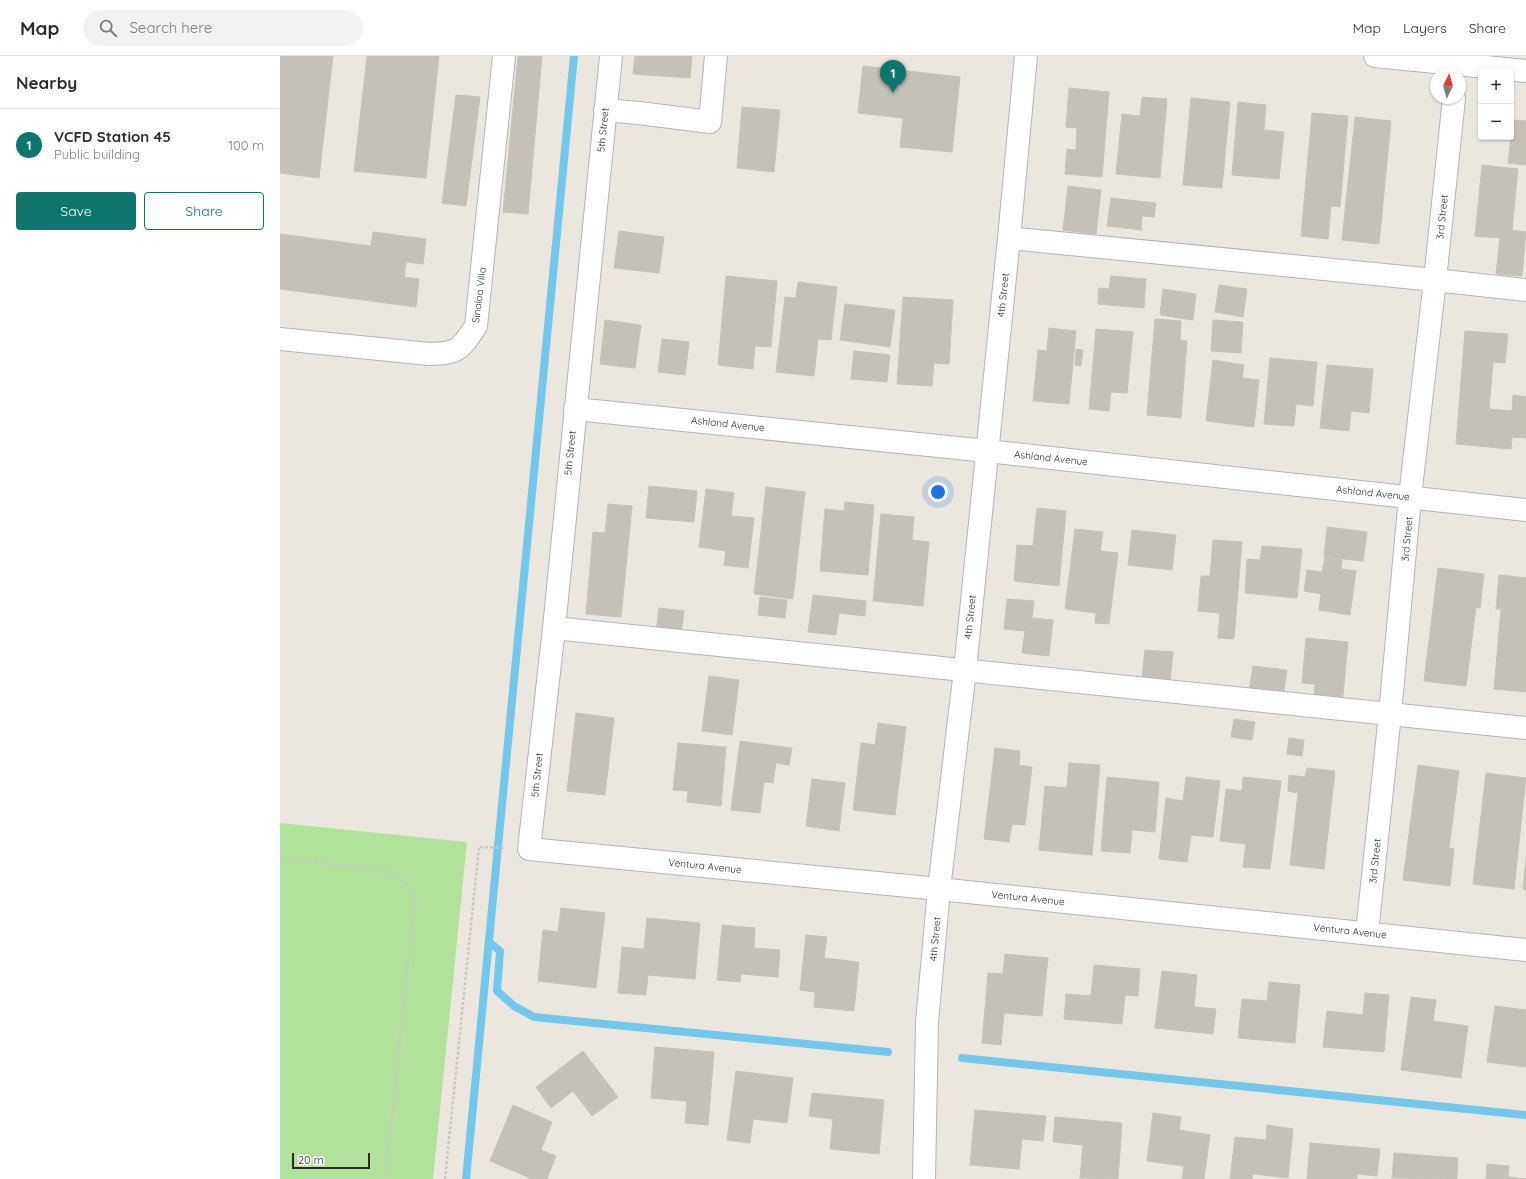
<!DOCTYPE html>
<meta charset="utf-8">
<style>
body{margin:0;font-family:Quicksand,sans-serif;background:#f2f2f3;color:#2b2b33}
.controls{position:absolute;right:12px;top:12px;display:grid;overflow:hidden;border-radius:4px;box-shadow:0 1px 3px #0004}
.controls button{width:36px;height:36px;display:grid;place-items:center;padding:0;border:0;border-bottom:1px solid #e1e1e2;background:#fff;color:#2b2b33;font:20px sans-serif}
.compass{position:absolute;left:1150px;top:12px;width:36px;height:36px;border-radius:50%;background:#fff;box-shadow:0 1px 3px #0004;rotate:6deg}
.scale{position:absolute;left:12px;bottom:10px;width:78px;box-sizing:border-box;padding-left:4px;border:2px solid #2b2b2b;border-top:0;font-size:11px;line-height:14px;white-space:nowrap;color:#2b2b2b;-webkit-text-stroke:3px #fff;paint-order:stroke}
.you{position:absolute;left:658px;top:436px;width:14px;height:14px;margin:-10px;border:3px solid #fff;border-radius:50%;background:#1a73e8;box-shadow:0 0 0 6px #1a73e833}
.badge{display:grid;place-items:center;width:26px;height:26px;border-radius:50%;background:#0f766e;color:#fff;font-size:13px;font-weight:700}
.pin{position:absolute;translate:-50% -33px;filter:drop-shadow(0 1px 2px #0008)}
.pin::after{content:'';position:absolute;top:21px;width:14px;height:12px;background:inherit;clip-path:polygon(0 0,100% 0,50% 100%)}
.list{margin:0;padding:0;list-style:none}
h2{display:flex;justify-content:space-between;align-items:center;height:52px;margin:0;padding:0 16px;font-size:17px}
h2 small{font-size:13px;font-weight:400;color:#7c7c81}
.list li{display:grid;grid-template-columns:26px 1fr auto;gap:12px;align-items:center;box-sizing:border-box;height:72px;padding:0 16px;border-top:1px solid #e1e1e2}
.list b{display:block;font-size:15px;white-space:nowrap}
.list p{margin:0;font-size:13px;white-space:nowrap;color:#7c7c81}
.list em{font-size:13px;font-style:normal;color:#7c7c81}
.actions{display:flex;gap:8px;padding:12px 16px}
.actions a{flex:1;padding:9px 0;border:1px solid #0f766e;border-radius:4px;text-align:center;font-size:14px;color:#0f766e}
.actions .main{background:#0f766e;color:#fff}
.icon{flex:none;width:22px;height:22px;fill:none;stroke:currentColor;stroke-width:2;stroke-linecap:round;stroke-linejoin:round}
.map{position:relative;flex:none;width:1246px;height:1123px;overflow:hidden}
header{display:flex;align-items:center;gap:24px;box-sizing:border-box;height:56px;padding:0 20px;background:#fff;border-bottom:1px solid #e1e1e2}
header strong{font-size:19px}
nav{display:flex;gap:22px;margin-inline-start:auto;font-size:14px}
.search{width:280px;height:36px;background:#f2f2f3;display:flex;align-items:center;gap:10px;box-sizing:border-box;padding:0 14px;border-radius:22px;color:#7c7c81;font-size:15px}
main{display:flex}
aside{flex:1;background:#fff}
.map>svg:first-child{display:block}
</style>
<header>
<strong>Map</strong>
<div class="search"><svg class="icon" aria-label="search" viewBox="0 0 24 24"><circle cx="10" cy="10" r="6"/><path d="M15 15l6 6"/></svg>Search here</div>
<nav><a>Map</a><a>Layers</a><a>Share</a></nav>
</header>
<main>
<aside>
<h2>Nearby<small></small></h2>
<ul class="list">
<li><span class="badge">1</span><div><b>VCFD Station 45</b><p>Public building</p></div><em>100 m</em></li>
</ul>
<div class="actions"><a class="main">Save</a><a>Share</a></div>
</aside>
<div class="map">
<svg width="1246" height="1123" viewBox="0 0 1246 1123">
<rect width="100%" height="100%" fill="#ece7de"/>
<path fill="#b1e29c" d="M0 767 187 786 153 1123H0Z"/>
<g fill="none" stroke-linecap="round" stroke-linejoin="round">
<path stroke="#73c7ec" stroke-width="8" d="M209 886 220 895 217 935 234 950 254 961 608 996
M682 1002 1246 1059
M186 1123 294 0"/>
</g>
<path fill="#c5c1b9" stroke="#c8c3b7" d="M0 0H53L39 122 0 117Z
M87 0H159L146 122 74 115Z
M238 0H262L248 158 223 156Z
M355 0H412L410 22 353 18Z
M583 10 680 21 672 96 620 91 623 62 578 57Z
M789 32 829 36 822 121 785 118 787 93 796 94 797 72 786 71Z
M176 39 200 41 186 150 162 147Z
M862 41 887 43 880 122 836 118 842 58 860 60Z
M911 42 950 46 942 132 903 129Z
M958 46 986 49 984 74 1004 76 999 123 952 119Z
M462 51 500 54 494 116 457 112Z
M1032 57 1068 60 1060 151 1051 150 1048 183 1021 180Z
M1075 61 1111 65 1099 188 1062 184Z
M1233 64 1246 65V109L1228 107Z
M1202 109 1238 113 1232 174 1246 176 1242 220 1216 218 1220 182 1195 180Z
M788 130 821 134 816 178 783 174Z
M831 142 876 147 874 161 862 160 861 174 827 170Z
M339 175 384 181 379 217 334 212Z
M93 176 146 183 143 208 126 206 124 221 139 223 136 251 0 233V178L91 190Z
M446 220 497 225 491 291 475 290 473 313 438 309Z
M831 220 866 223 864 252 818 248 819 232 829 233Z
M518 226 557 231 551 284 538 283 534 320 496 316 505 241 516 242Z
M939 229 967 233 963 261 935 256Z
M883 233 916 238 913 264 880 259Z
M623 241 673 244 669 308 654 307 652 330 617 328Z
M565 248 615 254 610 291 560 284Z
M875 263 901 265 900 284 907 285 901 362 867 359Z
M325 264 361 269 355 312 320 308Z
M933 264 963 266 961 297 931 295Z
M769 272 796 275 789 348 753 345 758 294 767 295Z
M816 273 853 276 847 337 831 336 829 355 809 353Z
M1185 275 1228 278 1225 307 1213 306 1209 353 1232 355 1233 339 1246 341V382L1232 381 1231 393 1176 388Z
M382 283 409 286 405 319 378 316Z
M796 293 803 294 801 310 795 309Z
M574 295 610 299 607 326 571 323Z
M990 302 1037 306 1033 350 1016 348 1014 370 984 368Z
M933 304 964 309 962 322 979 324 974 371 926 365Z
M1047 309 1093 313 1089 357 1071 355 1069 375 1040 372Z
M369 430 417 435 414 466 366 462Z
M486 431 525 436 513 543 474 538Z
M426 433 454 437 451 460 474 462 468 512 444 509 446 495 419 491Z
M565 446 594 449 588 519 540 515 545 453 564 455Z
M328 448 352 450 341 561 306 558 313 476 325 477Z
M757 452 786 455 779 530 734 525 737 489 753 490Z
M601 458 634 461 632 484 649 486 643 550 593 545Z
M1047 471 1087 476 1083 505 1044 501Z
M795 473 823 476 820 495 838 497 829 568 815 567 816 557 785 553Z
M852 474 896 479 892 514 848 509Z
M933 484 962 486 954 583 938 582 940 557 918 555 921 520H930Z
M982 490 1022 493 1017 542 965 537 967 503 980 504Z
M1045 502 1062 504 1061 513 1076 515 1070 559 1039 554 1041 538 1024 535 1027 514 1042 516Z
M1158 512 1204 518 1200 552 1196 551 1186 630 1144 625Z
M1219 519 1246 522V636L1214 633 1221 553H1216Z
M533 539 586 545 585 560 559 557 556 579 528 576Z
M480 541 507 544 505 562 478 559Z
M727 543 754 545 752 562 773 564 769 600 742 597 745 575 724 573Z
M379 552 404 555 401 579 376 576Z
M1026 582 1068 586 1062 649 1034 647 1035 628 1022 627Z
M865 594 893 596 890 625 862 622Z
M973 610 1007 614 1003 642 969 637Z
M429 620 459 624 452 679 422 675Z
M296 657 334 662 325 739 287 735Z
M954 663 975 666 972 684 951 681Z
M598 667 626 671 615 759 573 754 581 687 595 689Z
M1009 682 1024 684 1022 700 1007 698Z
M460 685 512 692 509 709 496 707 493 727 484 726 480 757 451 754Z
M398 687 446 691 441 750 407 746 408 735 393 734Z
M715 692 740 695 739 709 752 711 745 769 732 768 729 786 704 783Z
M789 707 820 709 812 799 759 794 765 730 787 732Z
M1138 709 1179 715 1169 792 1174 793 1170 830 1123 824Z
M1027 712 1055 715 1044 813 1010 809 1018 737 1008 735 1009 719 1025 721Z
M1206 717 1246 722 1234 833 1193 828Z
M827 721 879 726 875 776 852 774 850 797 821 795Z
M906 721 940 725 933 781 911 779 907 806 879 803 886 742 903 745Z
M963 721 1001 725 990 813 963 811 966 788 940 785 946 733 962 735Z
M532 723 565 727 559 775 526 770Z
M1246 802V834L1243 833Z
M281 852 325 857 316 932 258 925 263 874 278 876Z
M367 862 420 867 415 923 368 919 366 939 338 937 342 891 364 893Z
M442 869 475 872 474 892 500 894 498 921 461 918 460 926 437 924Z
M526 879 547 881 544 902 579 906 574 955 534 951 535 936 520 934Z
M725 898 768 902 762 960 724 957 721 989 702 987 708 917 723 918Z
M814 909 860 913 858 940 845 939 842 968 784 963 786 938 811 940Z
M882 915 917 919 914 951 936 953 933 978 875 972Z
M989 926 1020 929 1015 987 958 982 962 943 987 945Z
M1085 937 1109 939 1104 996 1043 991 1047 955 1083 959Z
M1131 941 1156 944 1153 965 1188 970 1181 1022 1121 1014Z
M1215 950 1246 954V1011L1207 1006Z
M375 991 434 996 428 1069 405 1067 407 1045 371 1042Z
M303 995 338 1041 312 1060 293 1035 271 1052 256 1031Z
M456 1015 513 1022 507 1067 473 1063 470 1087 447 1084Z
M532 1037 604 1044 599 1098 550 1093 553 1063 529 1060Z
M233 1049 272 1066 261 1094 276 1100 267 1123H252L210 1105Z
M695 1054 766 1060 763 1085 742 1083 739 1113 690 1109Z
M873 1057 901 1061 899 1074 930 1079 924 1123H902L904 1110 867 1105Z
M775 1061 842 1067 838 1123 800 1122 803 1089 773 1086Z
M987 1069 1013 1073 1008 1122 973 1118 972 1123H950L955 1081 986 1084Z
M1030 1087 1100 1093 1097 1120 1077 1118V1123H1027Z
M1114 1097 1178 1102 1177 1123 1112 1122Z
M1207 1108 1229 1110 1228 1121 1246 1123H1206Z"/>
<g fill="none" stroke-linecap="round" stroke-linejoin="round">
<g stroke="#b1b3be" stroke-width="24">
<path id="minor" d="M331 0 274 572 249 793 659 833 1246 894
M1095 0 1246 15
M325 54 359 57 430 66 436 0
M729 182 1155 224 1246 234
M0 283 149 298C179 297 179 295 196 270L224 0
M295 353 707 395 1246 454
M274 572 1246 672
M1087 877 1110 658 1130 441 1155 224 1174 42
M644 1123 647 966 659 833 685 614 729 182 746 0"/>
</g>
<path stroke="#c8c8c8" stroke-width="2.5" stroke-dasharray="3 2" stroke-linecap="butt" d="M0 803 105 814 124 825 135 844 105 1123
M165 1123 199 791 225 792"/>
<use href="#minor" stroke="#fff" stroke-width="22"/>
</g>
<g text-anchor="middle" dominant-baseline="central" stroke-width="3" stroke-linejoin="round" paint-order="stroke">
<g font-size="10" fill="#2b2b2b" stroke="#fff">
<text transform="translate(323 74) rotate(-84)">5th Street</text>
<text transform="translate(1162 161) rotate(-84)">3rd Street</text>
<text transform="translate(199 239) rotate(-83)">Sinaloa Villa</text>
<text transform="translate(723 239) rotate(-84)">4th Street</text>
<text transform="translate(448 368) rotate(6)">Ashland Avenue</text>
<text transform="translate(290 397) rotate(-84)">5th Street</text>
<text transform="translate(771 402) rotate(6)">Ashland Avenue</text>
<text transform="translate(1093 437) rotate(6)">Ashland Avenue</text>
<text transform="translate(1127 483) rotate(-85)">3rd Street</text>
<text transform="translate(690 561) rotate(-84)">4th Street</text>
<text transform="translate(257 719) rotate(-84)">5th Street</text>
<text transform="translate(1095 805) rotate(-84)">3rd Street</text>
<text transform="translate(425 810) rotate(6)">Ventura Avenue</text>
<text transform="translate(748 842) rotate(6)">Ventura Avenue</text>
<text transform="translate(1070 875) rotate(6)">Ventura Avenue</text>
<text transform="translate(655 883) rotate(-85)">4th Street</text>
</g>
</g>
</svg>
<div class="controls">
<button>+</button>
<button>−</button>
</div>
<svg class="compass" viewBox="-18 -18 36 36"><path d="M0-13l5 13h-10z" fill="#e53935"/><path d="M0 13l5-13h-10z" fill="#7c7c81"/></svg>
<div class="scale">20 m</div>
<div class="you"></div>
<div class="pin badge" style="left:613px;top:37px">1</div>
</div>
</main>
